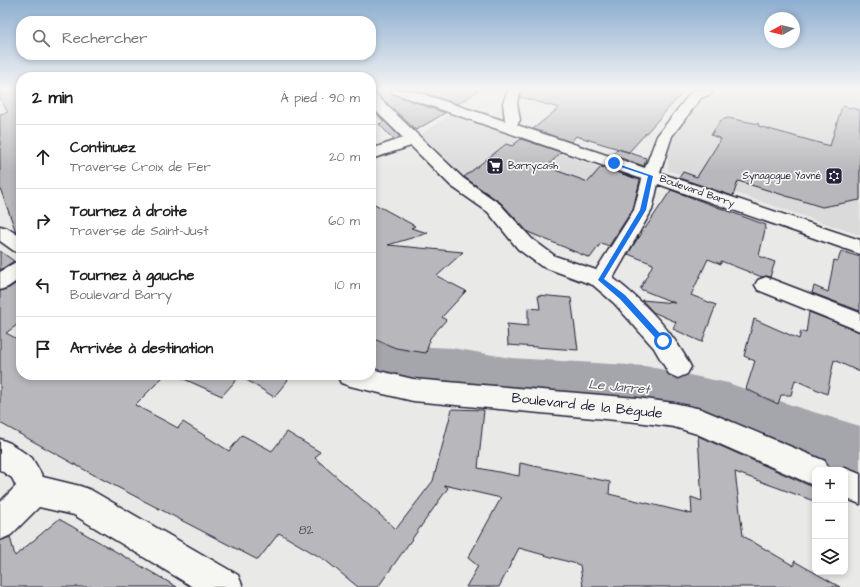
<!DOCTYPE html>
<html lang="fr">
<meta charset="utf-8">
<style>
body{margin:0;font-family:"Architects Daughter",sans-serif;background:#f6f6f6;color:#202124}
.controls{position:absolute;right:12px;bottom:12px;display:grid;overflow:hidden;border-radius:8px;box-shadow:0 2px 6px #0003}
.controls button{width:36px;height:36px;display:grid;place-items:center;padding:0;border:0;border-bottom:1px solid #e0e0e0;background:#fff;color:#202124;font:20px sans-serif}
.compass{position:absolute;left:764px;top:12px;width:36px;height:36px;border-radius:50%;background:#fff;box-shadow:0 2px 6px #0003;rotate:262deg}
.stop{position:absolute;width:12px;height:12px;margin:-9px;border:3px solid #1a73e8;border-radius:50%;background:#fff}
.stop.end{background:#1a73e8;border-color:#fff;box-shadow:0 1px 4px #0008}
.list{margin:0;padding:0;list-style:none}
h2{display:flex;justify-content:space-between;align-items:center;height:52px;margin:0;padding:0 16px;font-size:17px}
h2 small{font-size:13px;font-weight:400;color:#757577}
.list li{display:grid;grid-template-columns:26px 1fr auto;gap:12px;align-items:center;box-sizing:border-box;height:64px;padding:0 16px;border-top:1px solid #e0e0e0}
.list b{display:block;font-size:15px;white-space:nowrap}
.list p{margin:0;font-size:13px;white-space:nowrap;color:#757577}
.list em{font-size:13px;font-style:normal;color:#757577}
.icon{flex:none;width:22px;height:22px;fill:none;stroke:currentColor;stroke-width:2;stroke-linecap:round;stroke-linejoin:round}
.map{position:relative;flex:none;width:860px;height:587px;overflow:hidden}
.search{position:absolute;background:#fff;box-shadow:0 2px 6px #0003;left:16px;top:16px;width:360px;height:44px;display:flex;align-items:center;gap:10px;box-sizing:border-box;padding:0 14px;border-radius:16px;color:#757577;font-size:15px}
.panel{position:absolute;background:#fff;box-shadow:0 2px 6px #0003;left:16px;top:72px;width:360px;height:308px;border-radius:16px}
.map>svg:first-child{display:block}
</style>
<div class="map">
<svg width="860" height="587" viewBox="0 0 860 587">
<rect width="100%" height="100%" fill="#e9e9e7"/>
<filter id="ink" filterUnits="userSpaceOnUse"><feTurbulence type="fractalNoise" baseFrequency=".025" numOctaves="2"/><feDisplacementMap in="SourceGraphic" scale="8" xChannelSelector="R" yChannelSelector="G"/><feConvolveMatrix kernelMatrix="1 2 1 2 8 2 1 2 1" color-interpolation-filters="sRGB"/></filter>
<g filter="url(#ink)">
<path fill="#dadada" d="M731 90H860V235L668 170V159L673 138 680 126 705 97Z
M450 115 640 181 642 182 637 208 619 236 559 212 533 242 503 205 460 179 416 138Z"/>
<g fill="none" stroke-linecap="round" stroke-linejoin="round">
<path fill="#a5a5ac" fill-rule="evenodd" d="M371 340 394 345 452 348 511 358 645 366 728 383 797 407 860 426V480L845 475V470H830L724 430 645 410 511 400 452 390 394 387 356 375H371Z"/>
</g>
<path fill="#b8b8bc" stroke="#22223b" d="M0 90H21V235L16 232 0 188V114L8 112 0 99Z
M371 90H390L393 94 445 113 416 130 377 94 371 93Z
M414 90H479L458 104Z
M522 90H685L629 152 576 136 571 142 533 129 559 108 520 97Z
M842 106 860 110V200L822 207 738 181 733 196 679 178 683 172 697 177 721 139 711 135 721 120 728 118 759 124 758 126 830 146Z
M378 115 400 137 394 140 379 124 384 122Z
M521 139 561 152 547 167 588 182 601 167 640 180 633 209 609 246 601 243 590 258 528 232 501 203 464 177 506 144 512 146Z
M617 149 646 158 644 166 612 155Z
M671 190 766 225 759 256 775 262 770 277 767 276 762 277 721 261V264L708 259 691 295 716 305 702 342 673 329 676 322 653 312 642 300 675 303 640 289 653 264 628 254 639 236 638 239Z
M371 202 415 226 411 228 428 233 388 245 463 252 437 276 466 291 442 317 446 320 430 338 426 353 396 348 371 338Z
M0 251 14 261 0 270Z
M841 251 860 257V311L812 293 814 286 828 292 834 260 838 261Z
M21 280V322L6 333 21 341V375H165L135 405 178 428 183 422 229 451 242 435 272 451 287 432 320 452 315 458 396 529 433 481 452 409 484 410 478 468 519 476 520 463 610 482 609 494 692 514 691 497 702 501 698 436 815 488 814 501 735 472 743 536 794 566V561L840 587H583L580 565 519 548 499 587H466L478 566 468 558 501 498 444 485 448 488 378 587H358L325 560 279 533 258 560 94 475 0 423V291L9 288Z
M538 295 571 298 578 350 508 345 507 324 528 326V308L540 309Z
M809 312 860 332V372L834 360 827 394 795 380 791 395H781L778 404 746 389 755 361 744 356 754 319 799 339 801 331 806 333Z
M175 375H292L274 397 240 376 222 396Z
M59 519 141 566 177 587H0V541L10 537 15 556Z"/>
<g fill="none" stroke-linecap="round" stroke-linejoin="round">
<g stroke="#22223b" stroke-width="3">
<path id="minor" d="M391 90H410L505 121 503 103 508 90H521L517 103 520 120 517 125 645 168 657 136 691 92 697 90H714L713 93 701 98 672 136 660 173 860 240V254L658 184 652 210 613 278C644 302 673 331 691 367L687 374 678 378 669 374 654 348 614 303 593 285 541 266 518 249 488 212 451 186 411 146 371 159V149L403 138 371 106V94L376 95 463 178 500 204 532 239 555 256 596 270 634 210 642 179 393 93Z
M0 226 7 228 21 237V253L14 251 0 241Z
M21 261V278L8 287 0 290V272L14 263Z
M766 277 860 313V331L758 290 755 285 758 280Z
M371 369 413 379 637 398 674 403 701 409 825 461 829 470H815V486L697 434 674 427 637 422 413 401 350 386 341 383 337 375H371Z
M0 439 10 443 32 458 43 477 80 486 91 490 238 575 243 587H193L74 515 39 507 11 535 0 540V502L16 486 12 478 0 470Z
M845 468 860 474V504L845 498V470H840Z"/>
</g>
<use href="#minor" fill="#f6f6f2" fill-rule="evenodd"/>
</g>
</g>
<linearGradient id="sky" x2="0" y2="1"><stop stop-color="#8daed0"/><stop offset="0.52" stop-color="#f5f5f4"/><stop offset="1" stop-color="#f5f5f4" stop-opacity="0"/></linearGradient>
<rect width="860" height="172" fill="url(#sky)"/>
<path fill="#1a73e8" d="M612 162 653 176 646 210 604 279 625 295 665 339V343H660L620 299 598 280 640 210 648 176 612 164Z"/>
<defs>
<g id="supermarket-square" transform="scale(0.9)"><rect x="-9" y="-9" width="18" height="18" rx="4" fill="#22223b" stroke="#f6f6f2"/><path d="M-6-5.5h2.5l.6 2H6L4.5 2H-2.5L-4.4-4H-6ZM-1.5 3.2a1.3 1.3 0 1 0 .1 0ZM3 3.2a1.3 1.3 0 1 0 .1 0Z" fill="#fff"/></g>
<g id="synagogue-square" transform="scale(0.9)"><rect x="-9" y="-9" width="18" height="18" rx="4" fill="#22223b" stroke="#f6f6f2"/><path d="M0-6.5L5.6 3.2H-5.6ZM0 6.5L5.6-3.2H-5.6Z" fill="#fff"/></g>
</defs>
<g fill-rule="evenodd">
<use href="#supermarket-square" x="495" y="166"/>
<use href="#synagogue-square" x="834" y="176"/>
</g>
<g text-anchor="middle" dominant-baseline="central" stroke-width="3.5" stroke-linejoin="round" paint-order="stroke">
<g font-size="10" fill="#22223b" stroke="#f6f6f2" text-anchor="start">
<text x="508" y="166">Barrycash</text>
<text x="821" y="176" text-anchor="end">Synagogue Yavné</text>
</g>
<g font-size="10" fill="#22223b" stroke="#f6f6f2">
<text transform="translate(697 191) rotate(19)">Boulevard Barry</text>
</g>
<g font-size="12" fill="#48485b">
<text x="306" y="530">82</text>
</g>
<g font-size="13" font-style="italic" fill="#565668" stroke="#f6f6f2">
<text transform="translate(619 387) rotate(5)">Le Jarret</text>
</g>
<g font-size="14" fill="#22223b" stroke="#f6f6f2">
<text transform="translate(587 406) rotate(6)">Boulevard de la Bégude</text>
</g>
</g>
</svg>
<div class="controls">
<button>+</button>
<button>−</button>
<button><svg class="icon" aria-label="layers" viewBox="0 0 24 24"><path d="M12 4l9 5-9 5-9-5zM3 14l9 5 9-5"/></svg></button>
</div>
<svg class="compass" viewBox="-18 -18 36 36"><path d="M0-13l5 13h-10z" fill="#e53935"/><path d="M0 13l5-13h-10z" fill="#757577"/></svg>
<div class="stop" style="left:663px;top:341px"></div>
<div class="stop end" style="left:614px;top:163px"></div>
<div class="search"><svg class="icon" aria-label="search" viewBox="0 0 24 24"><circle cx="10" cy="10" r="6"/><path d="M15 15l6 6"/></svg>Rechercher</div>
<section class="panel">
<h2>2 min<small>À pied · 90 m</small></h2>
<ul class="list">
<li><svg class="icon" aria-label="ahead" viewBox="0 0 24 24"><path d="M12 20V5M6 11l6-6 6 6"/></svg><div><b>Continuez</b><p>Traverse Croix de Fer</p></div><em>20 m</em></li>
<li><svg class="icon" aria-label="right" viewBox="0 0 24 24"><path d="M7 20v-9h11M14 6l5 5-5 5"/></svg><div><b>Tournez à droite</b><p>Traverse de Saint-Just</p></div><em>60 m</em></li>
<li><svg class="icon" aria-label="left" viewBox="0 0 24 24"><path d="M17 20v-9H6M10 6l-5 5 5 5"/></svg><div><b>Tournez à gauche</b><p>Boulevard Barry</p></div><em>10 m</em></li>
<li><svg class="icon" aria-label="arrive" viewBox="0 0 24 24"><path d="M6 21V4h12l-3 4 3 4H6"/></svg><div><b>Arrivée à destination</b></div></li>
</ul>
</section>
</div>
